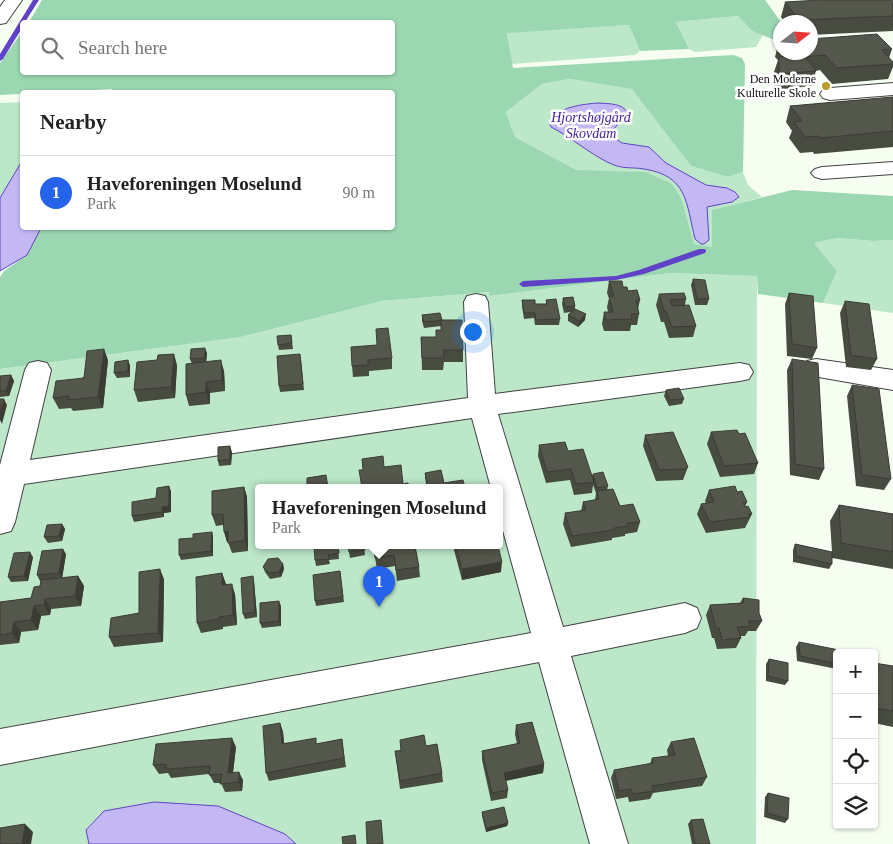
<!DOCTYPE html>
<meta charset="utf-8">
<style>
body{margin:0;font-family:Georgia,serif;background:#f2f2f2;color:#222}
.controls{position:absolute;right:15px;bottom:15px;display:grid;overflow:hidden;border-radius:5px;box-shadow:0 1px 4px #0004}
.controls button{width:45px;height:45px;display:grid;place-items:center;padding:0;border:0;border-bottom:1px solid #e0e0e0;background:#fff;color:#222;font:25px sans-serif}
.compass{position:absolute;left:773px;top:15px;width:45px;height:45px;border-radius:50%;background:#fff;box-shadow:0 1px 4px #0004;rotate:73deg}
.you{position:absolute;left:472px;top:331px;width:18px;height:18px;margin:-12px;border:4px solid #fff;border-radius:50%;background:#1a73e8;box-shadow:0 0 0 8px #1a73e833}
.badge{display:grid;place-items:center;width:32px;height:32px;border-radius:50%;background:#2563eb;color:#fff;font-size:16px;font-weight:700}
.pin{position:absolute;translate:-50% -41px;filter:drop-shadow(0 1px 2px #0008)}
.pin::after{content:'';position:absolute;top:26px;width:18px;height:15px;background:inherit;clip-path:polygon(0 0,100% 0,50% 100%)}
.popup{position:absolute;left:255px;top:484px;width:248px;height:65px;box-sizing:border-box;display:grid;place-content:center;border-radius:5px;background:#fff;filter:drop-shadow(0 1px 4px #0005);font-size:16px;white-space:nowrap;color:#767676}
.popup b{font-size:19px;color:#222}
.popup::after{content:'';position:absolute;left:50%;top:100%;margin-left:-10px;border:10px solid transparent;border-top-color:#fff}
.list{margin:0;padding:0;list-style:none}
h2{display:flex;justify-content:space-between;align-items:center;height:65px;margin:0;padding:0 20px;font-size:21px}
h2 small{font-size:16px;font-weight:400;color:#767676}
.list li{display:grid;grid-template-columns:32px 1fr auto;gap:15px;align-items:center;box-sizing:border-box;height:75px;padding:0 20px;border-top:1px solid #e0e0e0}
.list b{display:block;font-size:19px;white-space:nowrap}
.list p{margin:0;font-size:16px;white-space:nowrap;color:#767676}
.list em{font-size:16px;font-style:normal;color:#767676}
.icon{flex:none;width:28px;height:28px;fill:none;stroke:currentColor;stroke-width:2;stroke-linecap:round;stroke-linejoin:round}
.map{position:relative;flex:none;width:893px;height:844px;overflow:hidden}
.search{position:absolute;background:#fff;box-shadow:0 1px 4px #0004;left:20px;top:20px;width:375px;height:55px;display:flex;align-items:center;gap:12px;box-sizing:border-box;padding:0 18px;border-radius:5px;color:#767676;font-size:19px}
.panel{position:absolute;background:#fff;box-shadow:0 1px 4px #0004;left:20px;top:90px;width:375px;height:140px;border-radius:5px}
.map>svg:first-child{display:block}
</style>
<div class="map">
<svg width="893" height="844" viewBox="0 0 893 844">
<rect width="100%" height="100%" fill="#f6fef1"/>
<path fill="#bce8c9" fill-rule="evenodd" d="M738 16 752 31 763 35 756 47 695 52 689 49 676 22Z
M629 25 640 51 635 55 512 64 507 32Z
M570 79 633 89 691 166 728 177 743 172 748 185 762 197 713 210 712 247 694 244 682 200 646 172 576 171 515 137 506 112 542 84Z
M22 102V161L0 198V103Z
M837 238 873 241 893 240V313L823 303 837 271 814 243Z
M671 273 757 276 756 844H0V369L241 337 382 301 489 292 491 296ZM259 488H499V546H259Z"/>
<path fill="#9bd8b2" d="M42 0H765L781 22 780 42 752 31 738 16 676 22 689 49 640 51 629 25 507 33 513 68 733 55 742 58 745 64 743 172 728 177 691 166 632 89 570 79 542 84 506 112 515 137 576 170 646 172 672 184 682 200 694 244 712 247V210L792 190 893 196V240L873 241 837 238 814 243 837 271 823 303 758 294 757 276 671 273 490 296 489 292 382 301 241 337 0 369V277L4 271 27 255 41 228H392V92H114L112 89 0 95V63L22 32V72H392V22H29Z"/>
<path fill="#c4b8f4" stroke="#6042c8" d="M599 103C610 104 622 103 628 113L612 131 613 137 622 143 649 147 666 163 706 185 727 188 735 192 739 197 732 202 707 207 709 240 704 244H701L695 239C686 203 688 176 644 169 633 167 624 169 614 165 595 158 571 137 551 127L549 122C557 107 583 104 599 103Z
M22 161V228H41L27 255 0 271V198Z
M154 802 218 806 285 834 296 844H89L86 830 104 811Z"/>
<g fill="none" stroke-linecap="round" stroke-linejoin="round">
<path fill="#6042c8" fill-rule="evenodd" d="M33 0H39L25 22H22V28L3 59 0 61V54Z
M699 249H705L706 251 705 253 644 274 616 280 523 287 519 284 523 281 616 276 639 270Z"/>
<g stroke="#424242" stroke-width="2">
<path id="minor" d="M5 0H22L6 23 0 24V7Z
M893 83V95L830 100 823 98 820 94 823 90 830 88Z
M893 162V174L822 179 815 177 811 173 815 169 822 167Z
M476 294 485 296 488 302 495 394 740 363 749 365 753 372 749 379 740 381 498 414 563 627 685 603 697 608 701 618 697 628 685 633 571 656 628 844H590L539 662 0 765V729L531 633 499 516V488H491L472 418 24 484 15 522 11 531 0 534V465L25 370 29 363 38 361 47 363 51 370 30 460 468 398 464 302 467 296Z
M816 359 893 370V390L807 375 803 368 807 361Z"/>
</g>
<use href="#minor" fill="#fff" fill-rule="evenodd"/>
</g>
<path fill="#484b40" d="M785 2H893V31L810 35V22H785L781 17Z
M779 41H780V52H810L892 49 889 58 893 62V67L888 79 832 84 820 70 816 71 811 86 774 90V72L778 60 775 57Z
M893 97V147L814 154 813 152 800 153 789 138 792 131 786 122 790 106Z
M693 279 709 299 707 305H695L691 285Z
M609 281 623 287 640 300 638 309 639 314 637 325H631L630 331H604L602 324 604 312H608L607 307 609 298 607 293Z
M789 293 817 348 812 359 787 356 785 304Z
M659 294 686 299 685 305 696 326 693 337 669 338 664 322H661L656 305Z
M563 298 575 306V309L585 320 578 327 568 321V315L571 312 564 313 562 304Z
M522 300 535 304H546V300L560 319 559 325H535L534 318 524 319 522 306Z
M845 301 877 359 871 370 846 367 840 313Z
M422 315 442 320 463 350V362H444L443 370H422L421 337H436L441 330V326L424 328 422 321Z
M291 335 293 349 279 350 278 345Z
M377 345 392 358V369L369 371V376L353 377 352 366Z
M207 353 206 362 224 371 225 391 210 393V404L189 406 186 395 192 364 190 359Z
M792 359 824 469 819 480 790 475 787 370Z
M108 360 103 408 73 411 71 408 59 409 53 398Z
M128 360 130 366V377L117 378 114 373Z
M157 360 177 365 175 398 138 402 134 390Z
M301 360 304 390 280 392 279 386Z
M11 375 14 381 9 396 0 397V376Z
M852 385 891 479 884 490 856 486 847 396Z
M666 390 684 399 682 404 669 406 664 396Z
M711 432 739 434 758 463 754 474 720 477 707 444Z
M645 435 688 467 683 480 656 481 643 446Z
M539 445 568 451 592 476 593 474 608 486 607 490 620 506 640 522 637 532 625 534V536L612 538V540L571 547 563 524 565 513 581 511 583 502 595 500 596 493 593 485 592 493 574 495 570 480 546 483 538 456Z
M232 452 231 465 219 466 218 461Z
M384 467 403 484 409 488H361Z
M425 473 444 483 465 488H427L425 478Z
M244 487 247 497 248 551 232 553 228 542H227L223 525 216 526 212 515Z
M709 490 737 492 747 502 745 507 752 514 745 528 706 533 697 514 701 504 706 503 705 501Z
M171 491V512L164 513V517L134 522 132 516 156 498Z
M839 505 893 514V569L832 558V564L829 569 793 562V550L795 544 832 552 830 521Z
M62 524 65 529 62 541 48 543 44 537Z
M212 532 213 537V556L181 560 179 555 193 538Z
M338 546 339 559 329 560 330 564 316 566 315 560Z
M348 546H364L365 555 350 558Z
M373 546H415L419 567 420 577 397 581 395 566 377 569Z
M454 546H498L501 572 462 580 454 550Z
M66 554 62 578 78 576 84 586 81 606 51 609 50 615 41 616 38 630 21 632 19 643 0 645V602L31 598 40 586 41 581H40L37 575Z
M33 557 28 581 11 582 8 577Z
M283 564 284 569 281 577 270 579 265 572 263 567Z
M340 571 344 602 316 606 315 601Z
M222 573 226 585 235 594 237 625 223 627V629L201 633 197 623Z
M253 576 254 581 257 617 245 619 243 614Z
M164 579 163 642 114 647 109 637 139 613Z
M743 598 759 613 762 621 756 631H748L745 636H740L741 638 736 648 717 649 714 638H712L706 615 710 605 740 603Z
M281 606V626L262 628 260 623Z
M799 642 837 653V669L797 661 796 647Z
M769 659 788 681 785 685 766 681V664Z
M874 663 893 666V727L874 723Z
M280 723 283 732 284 743 317 744 342 739 346 767 269 781 266 773Z
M516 725 544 764 543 773 506 781 508 790 507 798 491 801 482 760V751L517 744 515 734Z
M671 742 707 777 702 786 653 793 650 799 629 802 628 797 616 799 611 778 614 770 650 764 652 758 668 756 667 750Z
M426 746 442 773 443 782 400 789 395 751Z
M236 747 233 772 243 780 242 791 225 792 221 783H214L209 774 171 778 168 773 159 774 153 765Z
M768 793 788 819 785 823 764 817 765 797Z
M482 812 508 823 507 826 486 832 482 816Z
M691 820 710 844H692L688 824Z"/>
<path fill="#3b3d34" d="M586 314 585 320 578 327 579 321Z
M205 348 207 353 206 364 205 358Z
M104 349 108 360 103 408 98 397Z
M174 354 177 365 175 398 171 387Z
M128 360 130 366V377L128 371Z
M221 360 224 371 225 391 222 380Z
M11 375 14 381 9 396 6 391Z
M206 382 210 393V404L206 392Z
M4 399 7 405 2 424 0 420V413Z
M230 446 232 452 231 465 230 459Z
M169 486 171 491V512L164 513V517L162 512V507Z
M244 487 247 497 248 551 245 540Z
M62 524 65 529 62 541 59 536Z
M228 531 231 541 227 542 224 532Z
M212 532 213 537V556L211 551Z
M63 549 66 554 62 579 59 573Z
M30 552 33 557 28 581 24 576Z
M502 562 501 572 462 580V569Z
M283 564 284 569 281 577 279 572Z
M160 569 164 579 163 642 158 633Z
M222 573 226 584V595L222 585Z
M78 576 84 586 81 606 75 596Z
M253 576 254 581 257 617 255 612Z
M232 584 235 594 237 625 233 615Z
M45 599 51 609 50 615 44 605Z
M279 601 281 606V626L279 621Z
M34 606 41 616 38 630 31 620Z
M14 622 21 632 19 643 12 633Z
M280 723 283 732 285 752 282 744Z
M232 738 236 747 232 781 228 773Z
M544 764 543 773 503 781 504 773Z
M239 772 243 780 242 791 239 782Z
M508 823 507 826 486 832V828Z
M25 824 33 832 31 844H22Z"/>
<path fill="#54574b" stroke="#3b3d34" d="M819 0H892L893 2V16L799 20 785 2Z
M877 34 892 49 882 50 893 62V64L837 68 825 55 803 57 807 59 816 71 779 74V57L791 56 788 52H810V39Z
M893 97V131L820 138 819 136 805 137 794 122 802 121 790 106Z
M693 279 705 280 709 299H697Z
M609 281H622L623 287H627L628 291 637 290 640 300H636L639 314H631L632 319 606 320 604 312H613L609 296H614Z
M684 293 686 299 670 300 672 306 689 305 696 326 672 327 666 311H664L659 294Z
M789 293 813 296 817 348 792 344Z
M573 297 575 306 565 307 563 298Z
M556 299 560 319 536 320 535 313H524L522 300H535V304H547L546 300Z
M845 301 869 304 877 359 851 355Z
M575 309 586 314 579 321 568 315Z
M440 313 442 320 424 322 422 315Z
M441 320H462L463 350H444L443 358H422L421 337H436V330H441Z
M388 328 392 358 368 360V365L352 366 351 347 377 345 376 329Z
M291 335 292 343 278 345 277 336Z
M205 348V358L190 359 191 349Z
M104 349 98 397 68 400 69 396 53 398 56 381 84 378 87 351Z
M174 354 171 387 134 390 137 362 157 360 158 355Z
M300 354 303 384 279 386 277 356Z
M792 359 818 363 824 469 795 464Z
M128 360V371L114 373 115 362Z
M221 360 222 380 206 382V392L186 395V364Z
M11 375 6 391H0V376Z
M852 385 879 389 891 479 862 475Z
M679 388 684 399 670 400 666 390Z
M0 399H4L0 413Z
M737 430 739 434 745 433 758 463 724 466 711 432Z
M673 432 688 467 686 469 659 470 645 435Z
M565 442 568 451 583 449 594 482 576 484 571 469 547 472 539 445Z
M230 446V459L218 461V447Z
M383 456 384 467 401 465 403 484 408 483 409 488H396L395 486 379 488H362L359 470H363L362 459Z
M441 470 444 483 463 480 465 488H428L425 473Z
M603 472 608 486 597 488 593 474Z
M326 475 328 488H297V486L307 485V478Z
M169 486V506L162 507V512L132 516V502L156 498 157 488Z
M735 486 737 492 742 491 747 502 743 503 745 507 748 506 752 514H749L750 517 710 522 701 504 714 502 709 490Z
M244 487 245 540 228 543V531L224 532 223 514 212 515V491Z
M613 489 620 506 633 504 640 522 627 523V526L614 528V530L572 536 565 513 586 510 583 502 599 499 597 491Z
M839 505 893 514V552L841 543Z
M62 524 59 536 44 537 47 525Z
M212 532 211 551 179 555V539L193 538V534Z
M795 544 832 552V564L796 556Z
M314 546H338L339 553 328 555 329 559 315 560Z
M348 546H364L365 550 349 552Z
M374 546H415L419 567 396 570 394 555 375 558Z
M456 546H498L502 562 462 569Z
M63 549 59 573 37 575 42 551Z
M30 552 24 576 8 577 14 553Z
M278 558 283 564 279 572 269 573 263 567 268 559Z
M160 569 158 633 109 637 111 618 139 613V572Z
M340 571 343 597 315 601 313 575Z
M222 573V585L232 584 233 615 219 617V619L197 623 196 577Z
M78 576 75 596 45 599 44 605 34 606 31 620 14 622 12 633 0 635V602L31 598 34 587 40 586 41 580Z
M253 576 255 612 243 614 241 578Z
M743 598 759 600V613L762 621H749L750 626 737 627 741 638 722 640 719 628H716L710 605 743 603Z
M279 601V621L260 623V603Z
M799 642 844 651V653H837V664L800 656Z
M769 659 788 663V681L768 676Z
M874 663 893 666V711L874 708Z
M532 722 544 764 504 773 508 790 492 793 482 751 520 743 516 725Z
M280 723 282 744 316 738V744L342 739 344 758 266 773 263 726Z
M424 735 426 746 437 744 442 773 400 781 395 751H401L400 740Z
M232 738 228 773 239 772V782L220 784 222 774 209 775 210 766 166 769V764L153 765 156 744Z
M694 738 707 777 652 786 654 791 633 794 631 789 619 791 614 770 653 763 652 758 675 755 671 742Z
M768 793 789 798 788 819 767 813Z
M504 807 508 823 486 828 482 812Z
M703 819 710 844H695L691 820Z
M381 820 383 844H367L366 822Z
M25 824 22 844H0V828Z
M355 835 356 844H343L342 837Z"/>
<circle fill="#ba9b2c" stroke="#fff" stroke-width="2" cx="826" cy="86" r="5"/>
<g text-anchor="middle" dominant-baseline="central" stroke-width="5" stroke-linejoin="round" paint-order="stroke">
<g font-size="12" fill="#0f0f0f" stroke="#fff" text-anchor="end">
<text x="816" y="79">Den Moderne<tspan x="816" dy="14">Kulturelle Skole</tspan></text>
</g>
<g font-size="14" font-style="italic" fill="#3e1c9c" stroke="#fff">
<text x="591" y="117">Hjortshøjgård<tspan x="591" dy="16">Skovdam</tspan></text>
</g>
</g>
</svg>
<div class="controls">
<button>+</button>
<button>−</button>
<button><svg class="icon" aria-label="locate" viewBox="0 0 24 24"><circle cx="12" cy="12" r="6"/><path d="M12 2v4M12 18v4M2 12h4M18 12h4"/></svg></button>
<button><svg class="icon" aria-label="layers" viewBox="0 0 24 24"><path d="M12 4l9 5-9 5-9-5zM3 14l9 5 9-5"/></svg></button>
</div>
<svg class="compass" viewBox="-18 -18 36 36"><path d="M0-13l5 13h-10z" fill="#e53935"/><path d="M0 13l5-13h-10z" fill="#767676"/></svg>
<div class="you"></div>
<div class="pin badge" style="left:379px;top:607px">1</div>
<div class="popup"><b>Haveforeningen Moselund</b>Park</div>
<div class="search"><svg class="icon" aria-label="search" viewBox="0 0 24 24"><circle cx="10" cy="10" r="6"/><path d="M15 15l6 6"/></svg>Search here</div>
<section class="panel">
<h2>Nearby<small></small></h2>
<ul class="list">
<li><span class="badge">1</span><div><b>Haveforeningen Moselund</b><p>Park</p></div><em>90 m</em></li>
</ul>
</section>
</div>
